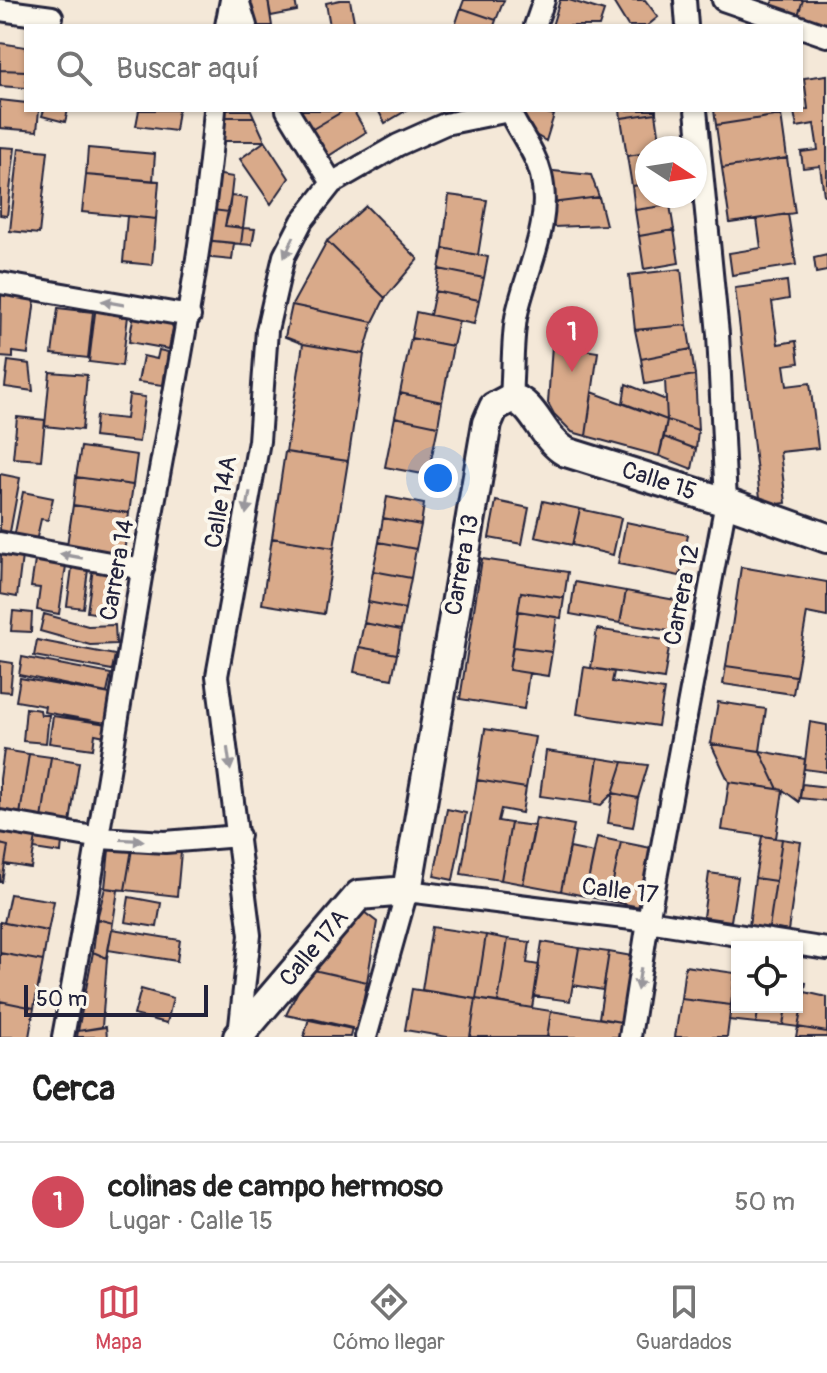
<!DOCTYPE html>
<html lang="es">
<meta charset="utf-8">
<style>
body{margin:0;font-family:Pangolin,sans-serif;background:#f2f2f2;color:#222}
.controls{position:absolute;right:24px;bottom:24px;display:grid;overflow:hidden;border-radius:0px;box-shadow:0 2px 6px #0004}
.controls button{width:72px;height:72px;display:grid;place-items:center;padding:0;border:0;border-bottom:2px solid #e0e0e0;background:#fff;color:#222;font:40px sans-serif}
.compass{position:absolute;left:635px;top:136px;width:72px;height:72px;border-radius:50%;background:#fff;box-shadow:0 2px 6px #0004;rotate:102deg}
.scale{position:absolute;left:24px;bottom:20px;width:184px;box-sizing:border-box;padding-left:8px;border:4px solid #22223b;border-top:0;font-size:22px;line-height:28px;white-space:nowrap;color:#22223b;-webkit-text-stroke:6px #fbf7ec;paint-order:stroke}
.you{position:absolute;left:438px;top:478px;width:28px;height:28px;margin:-20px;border:6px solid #fff;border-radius:50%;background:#1a73e8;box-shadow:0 0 0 12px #1a73e833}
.badge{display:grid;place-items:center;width:52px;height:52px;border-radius:50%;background:#d1495b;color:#fff;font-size:26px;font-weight:700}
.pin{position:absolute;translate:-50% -66px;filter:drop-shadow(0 2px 4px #0008)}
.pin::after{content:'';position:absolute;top:42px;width:28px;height:24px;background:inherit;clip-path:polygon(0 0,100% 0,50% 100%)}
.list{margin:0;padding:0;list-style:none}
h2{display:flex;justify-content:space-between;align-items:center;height:104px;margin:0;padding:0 32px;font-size:34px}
h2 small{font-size:26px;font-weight:400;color:#767676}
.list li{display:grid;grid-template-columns:52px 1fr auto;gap:24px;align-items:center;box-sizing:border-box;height:120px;padding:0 32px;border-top:2px solid #e0e0e0}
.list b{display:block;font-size:30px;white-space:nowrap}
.list p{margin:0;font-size:26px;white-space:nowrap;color:#767676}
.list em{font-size:26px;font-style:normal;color:#767676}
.icon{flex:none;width:44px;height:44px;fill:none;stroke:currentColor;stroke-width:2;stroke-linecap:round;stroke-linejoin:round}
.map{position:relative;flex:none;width:827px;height:1037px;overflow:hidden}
.search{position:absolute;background:#fff;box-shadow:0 2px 6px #0004;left:24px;right:24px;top:24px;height:88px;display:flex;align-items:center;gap:20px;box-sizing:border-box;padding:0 28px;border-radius:0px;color:#767676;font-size:30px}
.sheet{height:224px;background:#fff}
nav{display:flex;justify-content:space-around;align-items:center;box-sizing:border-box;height:112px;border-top:2px solid #e0e0e0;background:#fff;font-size:22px;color:#767676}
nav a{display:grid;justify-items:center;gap:4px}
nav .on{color:#d1495b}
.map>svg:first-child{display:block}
</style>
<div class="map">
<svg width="827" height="1037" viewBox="0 0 827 1037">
<rect width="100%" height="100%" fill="#f4e8d8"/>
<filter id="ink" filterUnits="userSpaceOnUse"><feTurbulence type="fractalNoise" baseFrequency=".0125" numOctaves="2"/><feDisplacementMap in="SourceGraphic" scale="16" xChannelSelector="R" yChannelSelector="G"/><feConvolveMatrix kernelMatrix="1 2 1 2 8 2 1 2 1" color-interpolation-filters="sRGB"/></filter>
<g filter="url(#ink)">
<path fill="#d9aa8a" stroke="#22223b" stroke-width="2" d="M249 0H268L272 26H253Z
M268 0H295L297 11 271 16Z
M340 0H350L355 26H330L326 3Z
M464 0H504L496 20 461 8Z
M560 0H569L604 11 599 26H552Z
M612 0H645L658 17 647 26H628Z
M773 0H803L798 15 771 6Z
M803 0H827V27L798 15Z
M461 8 496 20 494 26H455Z
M0 43 26 47V71L0 70Z
M0 70 26 71V88L0 86Z
M827 75V195H824L820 166 803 168 801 152 818 150 814 124 797 127 794 112 808 109 804 78Z
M0 100 26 103V110H39L37 131 0 128Z
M44 110H68L65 122 42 116Z
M139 110H178L175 131 136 126Z
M225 110H251L254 117H224Z
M299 110H345L311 130Z
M345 110H353L366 132 327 157 311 130Z
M378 110H407L385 123Z
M523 110H536L554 115 546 141 522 127Z
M620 110H656V113L621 118Z
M714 110H781V115L716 125Z
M656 113 661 148H647V153L627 156 621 118Z
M781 115 787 158 722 168 716 125Z
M224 117H254L265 141H224Z
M265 141 289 178 271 204 240 159Z
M0 147 15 148 7 216 0 215Z
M19 148 48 151 39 234 10 231Z
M88 148 155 154 153 181 86 175Z
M647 153V184L632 186 627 156Z
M787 158 795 213 730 223 722 168Z
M544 170 591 175 599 197 552 203Z
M209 173 233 177 229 212 204 209Z
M86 175 159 181 156 219 82 212Z
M647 184V196H668L670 205 635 210 632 186Z
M449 195 487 200 478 255 443 248Z
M231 196 247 198 243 228 225 226Z
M599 197 606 225 553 227 552 203Z
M670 205 674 230 639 236 635 210Z
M366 206 418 259 385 298 327 241Z
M204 209 229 212 225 226 243 228 241 244 204 240Z
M788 214 796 265 732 275 729 253 761 248 757 219Z
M127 216 156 219 152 265 123 262Z
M243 228 255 229 252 245 241 244Z
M674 230 679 263 644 269 639 236Z
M204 240 234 243 232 260 202 257Z
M327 241 385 298 373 322 292 305Z
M443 248 488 257 484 278 439 269Z
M827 255V271L816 273 814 258Z
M439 269 484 278 479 300 435 291Z
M681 269 687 325 635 330 629 275Z
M787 281 789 299 772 302 778 344 796 341 799 363 784 365 787 386 810 383 818 448 780 452 786 503 761 506 735 288Z
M435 291 479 300 474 324 430 315Z
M1 295 35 299 28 354 13 352V358L0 357Z
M96 305 121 308 120 317 128 316 122 366 89 362Z
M292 305 373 322 364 354 303 344 285 337Z
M135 307 167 312 173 328 169 349 129 342Z
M58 308 93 312 88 358 52 354Z
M416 312 459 321 453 346 411 338Z
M687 325 691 349 641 359 635 330Z
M411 338 453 346 442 402 400 393Z
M303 344 364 354 348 461 286 452Z
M552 345 598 352 586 436 572 432 554 414 548 403Z
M691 349 695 375 645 384 641 359Z
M159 350 168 352 163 385 138 382 143 356 157 359Z
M8 361 30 364 33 391 5 387Z
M50 372 87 375 82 430 45 426Z
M695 375 698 430 667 420 665 380Z
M626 384 666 400 667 420 623 403Z
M592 392 667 420 659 456 586 436Z
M400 393 442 402 438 426 395 417Z
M129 395 145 397 139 442 94 437 96 416 126 419Z
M17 417 45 420 41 460 13 458Z
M395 417 438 426 428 475 385 467Z
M667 420 698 430 696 449 664 437Z
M664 437 696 449 692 469 659 456Z
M81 447 137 455 133 485 76 477Z
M285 452 348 461 334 548 272 538Z
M0 474 20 478 10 532 0 530Z
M76 477 133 485 129 513 73 505Z
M23 492 53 498 48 520 41 519 36 542 14 538Z
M387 497 424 504 421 525 383 518Z
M496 501 529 508 522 544 489 538Z
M543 501 580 509 572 545 535 537Z
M73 505 129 513 124 554 67 545Z
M580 509 621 518 613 555 572 545Z
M383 518 421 525 416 549 379 542Z
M626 522 688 535 680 576 618 564Z
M272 538 334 548 324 614 262 604Z
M379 542 416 549 411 578 373 571Z
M1 553 22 556 17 597 0 594Z
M36 554 67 559 59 614 37 610 40 588 31 587Z
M482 559 568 572 564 598 521 592 509 670 529 673 524 709 460 699Z
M73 560 89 562 83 608 67 606Z
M741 567 827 582V617L807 613 796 676 726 666Z
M93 568 121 572 115 616 87 612Z
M373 571 411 578 405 609 368 602Z
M575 582 626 591 620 623 570 614Z
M626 591 681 601 675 632 620 623Z
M521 592 564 598 561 618 518 611Z
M368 602 405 609 401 630 364 623Z
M13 611 32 613 31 632 11 631Z
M518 611 557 617 552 652 513 647Z
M44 614 88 626 115 625 116 644 90 645 40 631Z
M364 623 401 630 397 654 359 647Z
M597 629 670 641 664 679 591 668Z
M37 640 115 655 112 670 34 656Z
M359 647 397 654 392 679 354 672Z
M513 647 552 652 548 676 509 670Z
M22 657 111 674 107 693 19 675Z
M0 661 13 663 10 692 0 691Z
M726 666 796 676 793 694 723 684Z
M584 667 614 672 612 682 664 690 658 726 577 714Z
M20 678 110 694 106 723 44 712 45 706 16 701Z
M718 702 766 709 760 751 711 744Z
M26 708 40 710 41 715H49L46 743 23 741Z
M53 716 107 724 105 736 95 734 93 749 49 743Z
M810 722 827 725V772L804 769Z
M485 729 535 737 526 788 477 780Z
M711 744 760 751 778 789 729 782Z
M4 750 29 754 20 815 0 812V779Z
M546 751 598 758 591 803 540 796Z
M760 751 805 759 799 802 783 790 778 789Z
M29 754 51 757 42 819 20 815Z
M51 757 79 762 70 823 42 819Z
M598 758 623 762 613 793 601 805 591 803Z
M623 762 648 765 638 798 613 793Z
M477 780 526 788 522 813 501 809 498 821 511 823 501 880 461 874Z
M729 782 783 790 776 838 722 830Z
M802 784 827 787V801L800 798Z
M613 793 638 798 633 827 608 823Z
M447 809 466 813 453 880 434 876Z
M536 818 574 825 561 891 523 884Z
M511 823 535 826 523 884 501 880Z
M0 831 36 837 31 868 5 864 8 846 0 844Z
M762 836 782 839 776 881 755 878Z
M36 837 62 841 61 853 34 849Z
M597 837 621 842 609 901 585 896Z
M782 839 801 842 788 931 769 928Z
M621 842 656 849 645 908 609 901Z
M0 844 8 846 2 882H0Z
M570 848 594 853 585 896 561 891Z
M132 849 181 852 177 896 125 890Z
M132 849 125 890 105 888 109 850Z
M709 873 738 877 731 921 703 917Z
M755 878 776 881 769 928 749 926Z
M105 888 118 890 113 923 97 919Z
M10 894 54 901 48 931 4 923Z
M129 897 161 903 157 927 125 922Z
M364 912 377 922 367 982 309 969Z
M97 919 113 923 107 958 93 952Z
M0 922 48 931 43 961 0 953Z
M432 927 486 935 476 999 422 990Z
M112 929 180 940 177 961 108 950Z
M486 935 508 939 498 1002 476 999Z
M508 939 530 942 527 963 539 965 532 1008 498 1002Z
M542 942 579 948 570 1001 534 996Z
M579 948 609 952 603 990 573 985Z
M93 952 107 958 102 1027 78 1031Z
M609 952 632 956 621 1022 599 1018Z
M0 953 43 961 34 1008 0 1001Z
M685 966 735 973 731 1005 681 999Z
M309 969 367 982 357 1030 286 1015Z
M735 973 737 1007H759L756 1023 729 1020Z
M797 982 806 983 798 1027 783 1025 786 1007H797Z
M141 989 173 998 167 1023 134 1015Z
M412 989 476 999 470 1037H447L405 1030Z
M805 992 827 997V1032L798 1027Z
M476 999 551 1011 547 1037H470Z
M681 999 731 1005 727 1037H675Z
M0 1001 34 1008 29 1037H0Z
M759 1007H786L783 1025 756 1023Z
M551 1011 621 1022 619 1037H547Z
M309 1018 352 1028 350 1037H304Z
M106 1027 107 1037H77L78 1031Z
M798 1027 827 1032V1037H796Z"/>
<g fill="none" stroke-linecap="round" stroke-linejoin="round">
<g stroke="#22223b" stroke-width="26">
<path id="street" d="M238 0 246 26
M685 0 687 26
M723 0 798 26
M0 10 52 17
M226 26 231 0
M535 26 544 0
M801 27 827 36
M287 110 332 183
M509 110C518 132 535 150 541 175 553 225 525 271 516 318 512 344 513 372 511 398
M0 283 190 316
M0 543 143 569
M0 821 100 838 165 842 239 836
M239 1035 250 935 217 676 259 441 267 330 284 256 302 221 332 183 398 145 445 124 509 111
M63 1037C92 882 116 726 142 571 168 417 202 266 215 110
M366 1037 407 891 648 921 827 949
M630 1037 648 921 726 502 718 334 696 110"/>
</g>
<g stroke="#22223b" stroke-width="34">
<path id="secondary" d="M238 1037 359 895 407 891 487 423 494 407 511 398C535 403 541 438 566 452L726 502 827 538"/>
</g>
<use href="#street" stroke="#fbf7ec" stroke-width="20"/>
<use href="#secondary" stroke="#fbf7ec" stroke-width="28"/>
</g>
<defs><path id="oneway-solid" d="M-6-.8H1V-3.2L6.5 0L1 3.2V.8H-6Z" transform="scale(2)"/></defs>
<g fill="#99979c">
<use href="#oneway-solid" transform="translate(289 247) rotate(115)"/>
<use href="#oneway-solid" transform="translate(113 303) rotate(-170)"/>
<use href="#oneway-solid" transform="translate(248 503) rotate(100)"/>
<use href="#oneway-solid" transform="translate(71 556) rotate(-170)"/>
<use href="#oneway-solid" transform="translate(229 759) rotate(82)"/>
<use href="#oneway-solid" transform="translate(132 840) rotate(3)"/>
<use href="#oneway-solid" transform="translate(639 979) rotate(99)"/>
</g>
</g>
<g text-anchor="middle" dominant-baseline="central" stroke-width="8" stroke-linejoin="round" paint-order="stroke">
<g font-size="24" fill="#22223b" stroke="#fbf7ec">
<text transform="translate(659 481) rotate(18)">Calle 15</text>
<text transform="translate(221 502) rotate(-80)">Calle 14A</text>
<text transform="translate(462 565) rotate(-80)">Carrera 13</text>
<text transform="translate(117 570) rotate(-80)">Carrera 14</text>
<text transform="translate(682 595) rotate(-79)">Carrera 12</text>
<text transform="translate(620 891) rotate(7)">Calle 17</text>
<text transform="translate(314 948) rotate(-50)">Calle 17A</text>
</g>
</g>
</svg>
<div class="controls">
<button><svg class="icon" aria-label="locate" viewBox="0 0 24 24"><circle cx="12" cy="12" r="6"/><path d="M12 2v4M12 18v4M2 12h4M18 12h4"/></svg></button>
</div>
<svg class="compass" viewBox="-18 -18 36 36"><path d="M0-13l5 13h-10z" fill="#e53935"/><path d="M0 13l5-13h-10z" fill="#767676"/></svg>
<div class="scale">50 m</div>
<div class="you"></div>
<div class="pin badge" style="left:572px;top:372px">1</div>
<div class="search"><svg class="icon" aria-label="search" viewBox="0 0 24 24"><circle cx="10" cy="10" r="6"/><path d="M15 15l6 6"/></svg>Buscar aquí</div>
</div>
<section class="sheet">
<h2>Cerca<small></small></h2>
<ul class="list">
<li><span class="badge">1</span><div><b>colinas de campo hermoso</b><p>Lugar · Calle 15</p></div><em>50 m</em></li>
</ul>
</section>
<nav>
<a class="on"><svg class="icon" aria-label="map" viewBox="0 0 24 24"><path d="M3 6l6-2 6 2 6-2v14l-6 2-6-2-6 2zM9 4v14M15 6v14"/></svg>Mapa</a>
<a><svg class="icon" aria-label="directions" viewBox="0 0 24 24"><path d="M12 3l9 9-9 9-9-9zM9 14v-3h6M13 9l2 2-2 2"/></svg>Cómo llegar</a>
<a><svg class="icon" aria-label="saved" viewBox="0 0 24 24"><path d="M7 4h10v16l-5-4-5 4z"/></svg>Guardados</a>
</nav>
